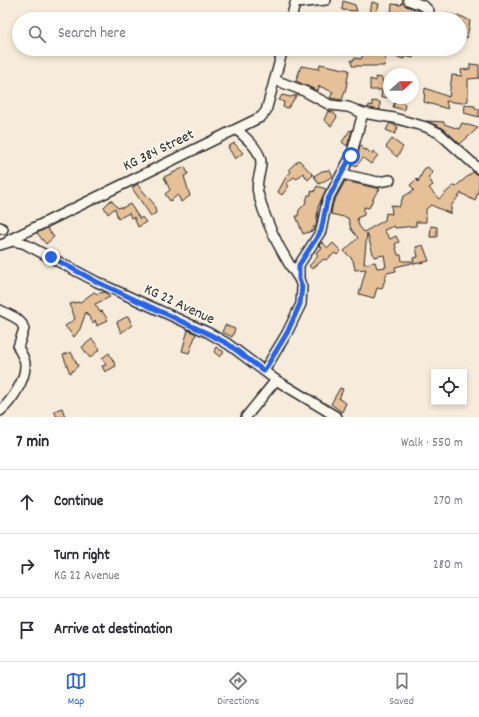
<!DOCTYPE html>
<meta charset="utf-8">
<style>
body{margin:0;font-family:Dekko,sans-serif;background:#f7f7f7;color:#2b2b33}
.controls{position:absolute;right:12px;bottom:12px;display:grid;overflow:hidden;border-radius:0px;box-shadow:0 2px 6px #0003}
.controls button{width:36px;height:36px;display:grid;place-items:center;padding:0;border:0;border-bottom:1px solid #e1e1e2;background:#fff;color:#2b2b33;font:20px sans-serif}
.compass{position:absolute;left:383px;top:68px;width:36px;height:36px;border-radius:50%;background:#fff;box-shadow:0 2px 6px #0003;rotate:69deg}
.stop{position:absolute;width:12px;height:12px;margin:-9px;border:3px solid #2563eb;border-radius:50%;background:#fff}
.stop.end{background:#2563eb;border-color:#fff;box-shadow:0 1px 4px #0008}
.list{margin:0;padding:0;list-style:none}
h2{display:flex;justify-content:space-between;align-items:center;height:52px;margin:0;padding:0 16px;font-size:17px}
h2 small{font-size:13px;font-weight:400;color:#7c7c81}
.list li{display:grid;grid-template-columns:26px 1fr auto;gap:12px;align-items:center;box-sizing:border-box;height:64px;padding:0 16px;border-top:1px solid #e1e1e2}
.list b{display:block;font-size:15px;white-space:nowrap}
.list p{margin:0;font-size:13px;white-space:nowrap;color:#7c7c81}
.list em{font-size:13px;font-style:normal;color:#7c7c81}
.icon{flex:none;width:22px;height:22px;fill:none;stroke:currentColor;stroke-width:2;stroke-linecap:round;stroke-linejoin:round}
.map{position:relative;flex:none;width:479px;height:417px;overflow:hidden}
.search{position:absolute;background:#fff;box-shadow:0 2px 6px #0003;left:12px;right:12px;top:12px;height:44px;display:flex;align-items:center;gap:10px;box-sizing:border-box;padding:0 14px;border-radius:22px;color:#7c7c81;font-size:15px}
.sheet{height:244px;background:#fff}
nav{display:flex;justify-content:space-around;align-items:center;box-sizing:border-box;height:56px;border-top:1px solid #e1e1e2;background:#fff;font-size:11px;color:#7c7c81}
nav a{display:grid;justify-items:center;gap:2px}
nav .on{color:#2563eb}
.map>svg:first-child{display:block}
</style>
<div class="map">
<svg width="479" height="417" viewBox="0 0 479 417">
<rect width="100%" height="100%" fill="#f7ecdb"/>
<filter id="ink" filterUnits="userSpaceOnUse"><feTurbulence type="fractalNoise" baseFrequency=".025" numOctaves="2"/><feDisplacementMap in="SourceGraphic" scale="8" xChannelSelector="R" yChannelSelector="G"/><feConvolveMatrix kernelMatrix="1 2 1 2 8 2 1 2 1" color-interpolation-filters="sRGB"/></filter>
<g filter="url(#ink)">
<path fill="#e6c097" stroke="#2b2b2b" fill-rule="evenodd" d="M343 1 355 5 357 11 342 10Z
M372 2 379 4 376 15 370 13Z
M402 2 406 6 421 11 426 16 422 19H400L401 16 391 14 392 4 401 5Z
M443 13 463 17 470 21 467 38 460 36 463 23 460 22V19H441Z
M366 49H412L413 58 404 56V59L386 54 384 66H352L351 60H354V58L361 59Z
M320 64 349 70 346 88 342 100 330 98 333 92 319 86 318 91 296 81 301 66 319 69Z
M470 64 479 65V78L468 79V101L462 103 446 101 448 109 424 102 425 88 449 97 452 75 462 76 461 70 470 69Z
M375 77 382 78 384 89H389V97L381 98 382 90H370V79L376 81Z
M282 95 290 97 297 95 288 108 283 107 284 102 279 100Z
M396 99 405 104 404 110 393 107Z
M372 101 380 102V110L368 108 369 105 372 106Z
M465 105 475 106V108L479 109V117L464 113Z
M328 111 334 113 337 117 331 126 324 120Z
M426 121 444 122V124L459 129 462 123 478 128 460 144 443 128Z
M390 123 398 127 395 134 386 130Z
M350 130 352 131 347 146 342 142Z
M392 139 403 147 397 157 386 147Z
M234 143 243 153 235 159 228 147Z
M360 145 365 151 366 149 372 154 373 151 378 155 371 164 363 158 355 167 353 164 358 156Z
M299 160 313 175 308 180 303 173 297 179 294 177 286 184 289 186 282 195 278 192 286 177 291 172 289 169Z
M185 167 188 174 184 176 190 196 181 202 178 195 170 201 165 194 170 190 164 177Z
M428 167 433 173 428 177 433 185 429 188 439 199 454 185 455 187 473 172 479 176V188L475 201 461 193 451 206V214L431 205 426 209V222H416V226L395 228 394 226 384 230 390 239 396 236 399 242 395 244 398 255H401L402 261H412V263L395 267 396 271 387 273 382 289 377 288 374 298 359 294 366 269 355 270 353 260 344 251 358 238 351 229 348 218 331 214 333 203 345 181 380 189 375 195 369 208 364 207V215L357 218 359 226 364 232 385 220 386 213 392 214 391 205 399 207 403 197 414 190 410 185 417 179 418 182 424 169ZM367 233 374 257 384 255 386 267 377 268 375 262 364 264Z
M330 170 333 176 319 184 314 176 322 171Z
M137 184 154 204 156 213 151 216 132 188Z
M317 186 326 189 318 207 316 227H313L315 230 303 234 296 216H298L299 210 305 204 308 195H311V191L314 192Z
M111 200 118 208 121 207 122 208 130 204 140 219 142 217 146 222 138 227 134 217 131 218 129 213 118 219 115 208 108 214 104 207Z
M431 226 437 227V237H430Z
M47 228 54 237 46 244 37 233Z
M322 242 328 248 333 243 341 251 337 255 335 253 326 260 324 259 312 269 309 266 318 256 316 252 322 248 319 245Z
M423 245 429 261 414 264 413 258 418 257 416 247Z
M94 292 97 294 104 292 110 297 95 304 100 312 102 311 108 320 97 326 95 320 93 323 86 312 80 329 74 337 65 326 75 319 70 304 78 302 79 303Z
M128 316 132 325 121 333 117 322Z
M225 325 235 329 232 337 222 332Z
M188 330 196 334 189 353 182 351Z
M92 339 100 349 90 358 82 347Z
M216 347 224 352 220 357 214 352Z
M71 352 78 366 70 373 63 355Z
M109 353 116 366 105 372 102 366 106 365 102 358Z
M340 388 343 389 339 399 346 403 342 412 331 404Z
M62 408 65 417H57L54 411Z"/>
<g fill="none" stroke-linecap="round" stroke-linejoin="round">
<g stroke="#2b2b2b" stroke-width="12">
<path id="minor" d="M408 0 424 6 429 11
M296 3 326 0
M291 19 296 0
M275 80 304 91 330 105 348 107 363 113 394 118 426 127 439 133 479 169
M236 129C245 137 261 150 261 163 261 174 255 182 258 193 266 224 281 253 299 279
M342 174 378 182 390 180
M0 227 3 229
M9 240 261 117 266 111 283 49
M0 245 13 241 23 243 97 282 209 333 228 344 276 380 337 417
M0 310 16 318 22 324 24 329 18 347C20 352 25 358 25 364 26 380 11 402 0 411
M264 371 287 333 301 304 302 287 299 279V265L321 231 327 201 351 156 363 113
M246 417 276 380"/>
</g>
<use href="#minor" stroke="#fbf7ec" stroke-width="9"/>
</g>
</g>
<g fill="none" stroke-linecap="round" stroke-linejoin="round" filter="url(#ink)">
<path stroke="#2563eb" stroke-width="5" d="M51 257 97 282 209 334 228 344 264 371 287 333 300 304 302 287 299 279V265L321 231 327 201 351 156"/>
</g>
<g text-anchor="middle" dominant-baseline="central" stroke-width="4" stroke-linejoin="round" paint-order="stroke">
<g font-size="15" fill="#2b2b2b" stroke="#fbf7ec">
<text transform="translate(159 151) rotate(-26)">KG 384 Street</text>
<text transform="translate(179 305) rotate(25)">KG 22 Avenue</text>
</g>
</g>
</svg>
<div class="controls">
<button><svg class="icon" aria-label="locate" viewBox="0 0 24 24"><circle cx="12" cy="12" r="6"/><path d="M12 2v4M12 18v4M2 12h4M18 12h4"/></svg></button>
</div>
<svg class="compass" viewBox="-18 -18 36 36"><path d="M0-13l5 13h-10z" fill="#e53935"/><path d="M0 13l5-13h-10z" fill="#7c7c81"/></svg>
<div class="stop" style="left:351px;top:156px"></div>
<div class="stop end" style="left:51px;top:257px"></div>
<div class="search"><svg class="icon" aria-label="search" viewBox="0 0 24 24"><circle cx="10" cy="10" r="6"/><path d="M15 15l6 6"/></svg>Search here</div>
</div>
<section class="sheet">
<h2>7 min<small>Walk · 550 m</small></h2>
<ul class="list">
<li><svg class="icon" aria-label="ahead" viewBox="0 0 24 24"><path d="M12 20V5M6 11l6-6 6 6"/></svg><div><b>Continue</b></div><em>270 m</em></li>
<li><svg class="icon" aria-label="right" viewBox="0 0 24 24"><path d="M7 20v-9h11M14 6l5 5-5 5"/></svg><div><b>Turn right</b><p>KG 22 Avenue</p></div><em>280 m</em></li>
<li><svg class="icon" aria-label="arrive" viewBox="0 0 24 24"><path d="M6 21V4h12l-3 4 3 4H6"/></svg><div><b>Arrive at destination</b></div></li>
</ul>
</section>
<nav>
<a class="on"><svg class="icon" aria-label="map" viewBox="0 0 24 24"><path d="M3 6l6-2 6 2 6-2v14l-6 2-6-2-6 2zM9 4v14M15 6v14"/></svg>Map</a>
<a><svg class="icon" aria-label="directions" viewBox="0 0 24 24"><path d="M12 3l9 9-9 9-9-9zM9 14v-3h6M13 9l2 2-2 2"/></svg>Directions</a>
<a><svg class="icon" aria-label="saved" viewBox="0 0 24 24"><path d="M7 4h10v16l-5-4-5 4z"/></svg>Saved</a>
</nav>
